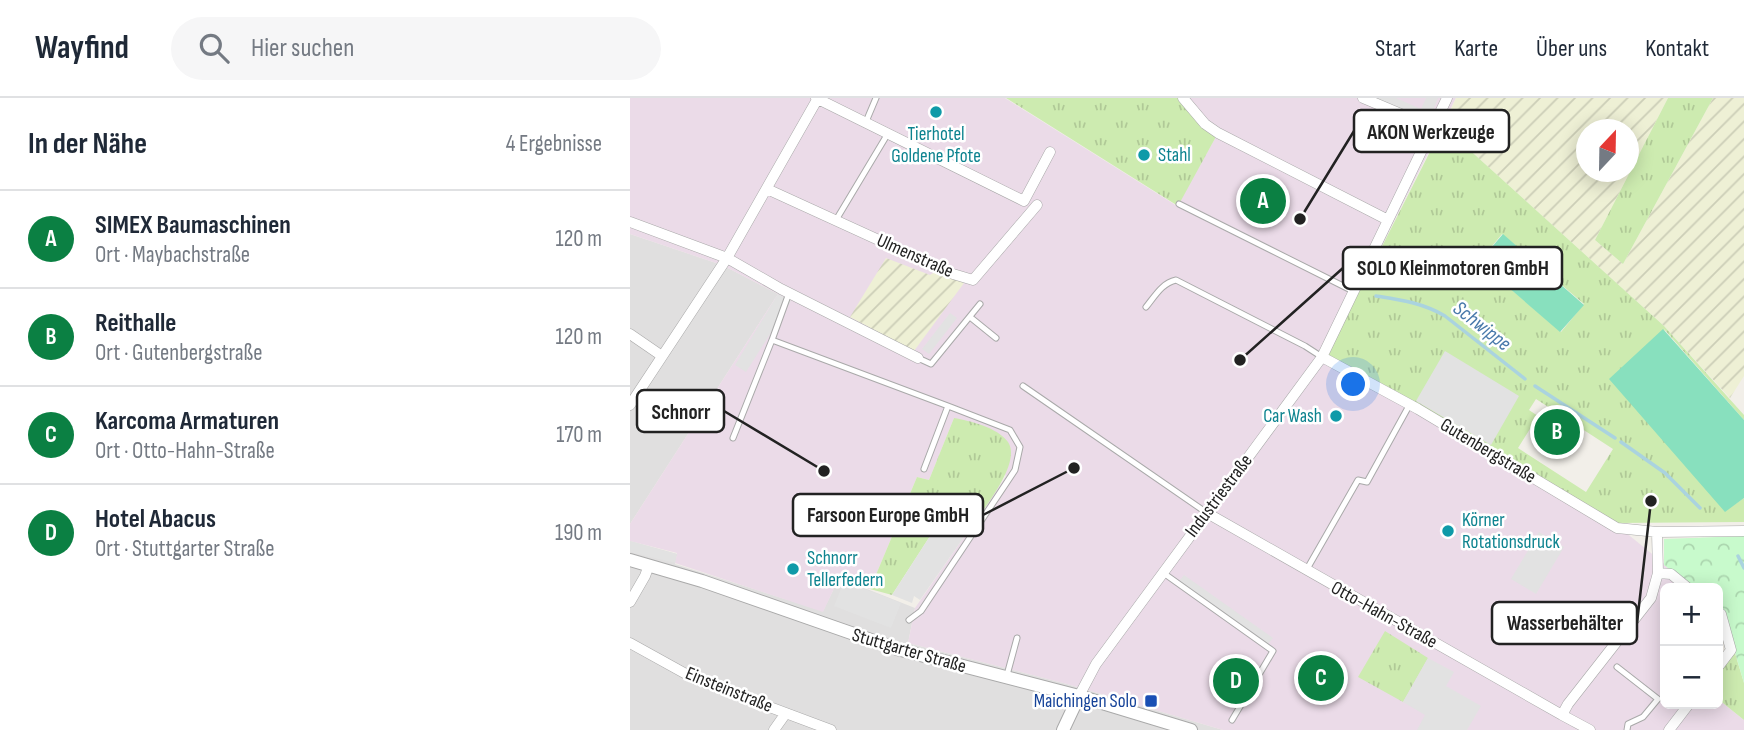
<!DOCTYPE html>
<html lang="de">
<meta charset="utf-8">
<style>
body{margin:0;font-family:"Sofia Sans Condensed",sans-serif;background:#f6f6f7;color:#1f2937}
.controls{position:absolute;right:21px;bottom:21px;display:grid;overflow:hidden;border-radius:10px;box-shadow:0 4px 18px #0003}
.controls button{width:63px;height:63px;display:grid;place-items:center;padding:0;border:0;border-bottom:2px solid #e0e1e3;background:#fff;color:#1f2937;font:35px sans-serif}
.compass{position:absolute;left:946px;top:21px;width:63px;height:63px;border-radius:50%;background:#fff;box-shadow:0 4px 18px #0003;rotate:22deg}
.you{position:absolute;left:724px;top:287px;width:24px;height:24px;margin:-18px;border:5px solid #fff;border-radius:50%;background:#1a73e8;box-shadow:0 0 0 10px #1a73e833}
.badge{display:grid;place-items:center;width:46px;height:46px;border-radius:50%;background:#0b8043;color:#fff;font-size:23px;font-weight:700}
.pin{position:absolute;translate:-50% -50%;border:4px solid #fff;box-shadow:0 2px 7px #0006}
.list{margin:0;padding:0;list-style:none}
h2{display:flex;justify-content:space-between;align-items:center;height:91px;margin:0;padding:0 28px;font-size:30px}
h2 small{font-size:23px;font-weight:400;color:#747a83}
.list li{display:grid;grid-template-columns:46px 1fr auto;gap:21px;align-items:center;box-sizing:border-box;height:98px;padding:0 28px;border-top:2px solid #e0e1e3}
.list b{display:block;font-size:26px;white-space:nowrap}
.list p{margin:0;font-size:23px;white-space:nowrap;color:#747a83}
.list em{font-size:23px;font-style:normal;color:#747a83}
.icon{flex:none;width:38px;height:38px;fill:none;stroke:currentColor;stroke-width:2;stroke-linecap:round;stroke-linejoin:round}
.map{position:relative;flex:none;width:1114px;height:632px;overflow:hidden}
header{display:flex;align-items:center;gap:42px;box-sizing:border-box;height:98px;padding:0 35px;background:#fff;border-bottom:2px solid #e0e1e3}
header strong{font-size:33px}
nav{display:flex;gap:38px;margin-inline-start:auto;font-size:24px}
.search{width:490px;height:63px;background:#f6f6f7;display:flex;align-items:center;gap:18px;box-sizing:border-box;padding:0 24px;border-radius:38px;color:#747a83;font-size:26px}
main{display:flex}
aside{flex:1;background:#fff}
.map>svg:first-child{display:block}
</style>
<header>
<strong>Wayfind</strong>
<div class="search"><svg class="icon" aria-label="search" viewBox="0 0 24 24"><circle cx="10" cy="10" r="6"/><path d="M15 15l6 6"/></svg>Hier suchen</div>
<nav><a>Start</a><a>Karte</a><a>Über uns</a><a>Kontakt</a></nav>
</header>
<main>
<aside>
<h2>In der Nähe<small>4 Ergebnisse</small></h2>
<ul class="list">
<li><span class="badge">A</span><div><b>SIMEX Baumaschinen</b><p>Ort · Maybachstraße</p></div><em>120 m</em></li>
<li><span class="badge">B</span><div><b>Reithalle</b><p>Ort · Gutenbergstraße</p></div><em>120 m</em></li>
<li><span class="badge">C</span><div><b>Karcoma Armaturen</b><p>Ort · Otto-Hahn-Straße</p></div><em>170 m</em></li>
<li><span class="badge">D</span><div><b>Hotel Abacus</b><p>Ort · Stuttgarter Straße</p></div><em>190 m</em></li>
</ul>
</aside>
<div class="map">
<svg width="1114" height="632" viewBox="0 0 1114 632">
<defs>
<pattern id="farmland-furrows" width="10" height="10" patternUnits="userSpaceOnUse" patternTransform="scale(1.75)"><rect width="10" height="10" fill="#eef0d5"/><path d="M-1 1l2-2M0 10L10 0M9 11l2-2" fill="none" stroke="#ccceb7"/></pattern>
<pattern id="grass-tufts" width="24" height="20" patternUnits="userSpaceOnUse" patternTransform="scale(1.75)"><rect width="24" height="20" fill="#cdebb0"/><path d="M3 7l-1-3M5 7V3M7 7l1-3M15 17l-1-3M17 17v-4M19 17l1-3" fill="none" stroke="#b0c997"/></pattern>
<pattern id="park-crowns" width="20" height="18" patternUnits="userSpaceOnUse" patternTransform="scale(1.75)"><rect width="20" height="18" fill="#c8facc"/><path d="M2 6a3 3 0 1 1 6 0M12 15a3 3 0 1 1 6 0" fill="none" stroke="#acd6af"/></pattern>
</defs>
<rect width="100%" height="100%" fill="#f2efe9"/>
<path fill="#e0dfdf" d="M0 136 92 167 148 196 0 426Z
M0 443 47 456 45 466 193 513 209 480 285 510 278 545 437 586 593 632H0Z"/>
<path fill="#ebdbe8" d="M0 0H375L547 108 588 35 559 0H826L694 263 984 425 1064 490H1035V606H1088V601L1114 622V632H593L437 586 278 545 285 510 376 378 324 320 299 382 287 379 240 491 209 480 193 514 45 465 47 455 0 443V426L148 196 92 167 0 136Z"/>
<path fill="url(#farmland-furrows)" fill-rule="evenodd" d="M826 0H1038L965 142 993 166 1083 0H1114V278L1100 300 1034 228 813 28ZM956 32H998V74H956Z
M256 160 300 177 308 172 334 185 284 253 220 219Z"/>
<path fill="url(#grass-tufts)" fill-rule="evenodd" d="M376 0H559L588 35 548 108Z
M1038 0H1083L993 166 965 142Z
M813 28 1034 228 1114 317V322L1034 231 1095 413 1114 400V424L984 425 694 263ZM872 136 954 206 931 234 849 164ZM906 301 983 351 956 394 888 350 908 318 899 312Z
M324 320C340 323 367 329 378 344 393 366 348 418 336 436L311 421 262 497 240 491 287 379 299 382Z
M755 533 798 560 773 604 728 579Z
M1104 552 1114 585V622L1088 601V573Z"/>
<path fill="url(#park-crowns)" d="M1114 438V585L1093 514 1088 509V490H1064L1034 467V441Z"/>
<path fill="#88e0be" d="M873 136 954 207 930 234 849 164Z
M1033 231 1114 322V400L1095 414 979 281Z"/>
<path fill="#e2e2e2" d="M743 0H766L791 11 796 0H808L799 23Z
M148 196 161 203 116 274 105 267Z
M320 215 327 220 299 256 292 251Z
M815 253 889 298 861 347 786 303Z
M311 421 336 436 290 502 284 498 282 505 262 497Z
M909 434 934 449 906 496 881 481Z
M0 443 47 456 45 465 0 454Z
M554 477 643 540 638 546 549 483Z
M214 483 271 505 261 530 204 508Z
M798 560 824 574 816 588 851 608 837 632H787L795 617 773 604Z"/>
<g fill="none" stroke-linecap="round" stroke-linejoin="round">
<path stroke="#aad3df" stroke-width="3.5" d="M746 198C771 202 793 205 815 218L895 281
M905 288 985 340
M991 344 1035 375 1070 410
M1108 458 1114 470"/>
<g stroke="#a9a9a9" stroke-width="7">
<path id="service" d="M235 26 246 0
M549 106 723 193
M206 122 257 37
M516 209C525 198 532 185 546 182L675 248 692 259
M340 219 366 240
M142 242 159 195
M288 260 301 266 350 206
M393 288 577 415
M103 340 142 242 318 308
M677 471 728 382 737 384 780 306
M532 474 643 553 602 622
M279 522 291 513 385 372 390 349 380 332 318 308 294 371
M987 569 1028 601 1013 619 998 626 997 632
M377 577 387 540"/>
</g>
<g stroke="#a9a9a9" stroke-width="11">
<path id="minor" d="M186 0 394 103 420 54
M553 0 575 26 588 35 758 122
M733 0 802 29
M137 91 323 176 343 182 407 107
M0 124 97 160 151 191 288 260
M0 236 32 258
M692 259 788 311 987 430 1027 434 1114 433
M0 307 97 160 188 0
M577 415 932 617 938 606 1021 500 1028 475 1027 434
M1028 475 1041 476 1058 490
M0 504 15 478 19 467
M1088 514 1091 516 1101 552 1088 569
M0 545 65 581 201 632
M449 598 466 566 692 259 817 0
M932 617 960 632
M144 632 156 615
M1039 632 1059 606"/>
</g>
<g stroke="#a9a9a9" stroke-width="14">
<path id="tertiary" d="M0 462 72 483 267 551 449 598 561 632
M433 632 449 598"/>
</g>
<use href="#service" stroke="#fff" stroke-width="5"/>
<use href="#minor" stroke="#fff" stroke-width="10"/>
<use href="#tertiary" stroke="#fff" stroke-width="12"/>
</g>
<g fill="#0f9aa8" stroke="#fff" stroke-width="2.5">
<circle cx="306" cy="14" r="7"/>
<circle cx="514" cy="57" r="7"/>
<circle cx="706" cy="318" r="7"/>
<circle cx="818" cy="433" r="7"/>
<circle cx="163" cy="471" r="7"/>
</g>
<rect fill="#1a4fb4" stroke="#fff" stroke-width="2.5" x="514" y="596" width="14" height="14" rx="3.5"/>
<g text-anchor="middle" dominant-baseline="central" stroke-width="5" stroke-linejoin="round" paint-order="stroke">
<g font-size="19" fill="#0d838f" stroke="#fff" text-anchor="start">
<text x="306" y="36" text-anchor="middle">Tierhotel<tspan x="306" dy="22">Goldene Pfote</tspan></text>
<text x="528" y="57">Stahl</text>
<text x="692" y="318" text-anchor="end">Car Wash</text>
<text x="832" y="422">Körner<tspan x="832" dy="22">Rotationsdruck</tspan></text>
<text x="177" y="460">Schnorr<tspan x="177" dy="22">Tellerfedern</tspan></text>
</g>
<g font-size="19" fill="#222" stroke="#fff">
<text transform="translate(285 158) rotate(24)">Ulmenstraße</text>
<text transform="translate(858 353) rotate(31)">Gutenbergstraße</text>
<text transform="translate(589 398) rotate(-53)">Industriestraße</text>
<text transform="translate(754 517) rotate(29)">Otto-Hahn-Straße</text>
<text transform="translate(279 553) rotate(16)">Stuttgarter Straße</text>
<text transform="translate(99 592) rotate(22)">Einsteinstraße</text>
</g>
<g font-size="19" fill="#164399" stroke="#fff" text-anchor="end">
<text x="507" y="603">Maichingen Solo</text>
</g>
<g font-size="21" font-style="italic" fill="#4a7aab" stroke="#fff">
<text transform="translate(852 228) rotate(38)">Schwippe</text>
</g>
</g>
<path fill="none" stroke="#222" stroke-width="2.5" d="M670 121L724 33M610 262L713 170M194 373L94 313M444 370L353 417M1021 403L1007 525"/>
<g fill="#222" stroke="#fff" stroke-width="2.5">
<circle cx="670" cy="121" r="7"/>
<circle cx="610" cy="262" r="7"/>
<circle cx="194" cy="373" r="7"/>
<circle cx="444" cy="370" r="7"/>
<circle cx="1021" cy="403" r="7"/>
</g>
<g fill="#fff" stroke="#222" stroke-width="2.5">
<rect x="724" y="12" width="155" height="42" rx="7"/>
<rect x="713" y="149" width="219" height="42" rx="7"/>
<rect x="7" y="292" width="87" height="42" rx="7"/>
<rect x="163" y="396" width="190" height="42" rx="7"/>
<rect x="862" y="504" width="145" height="42" rx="7"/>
</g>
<g font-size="21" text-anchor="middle" font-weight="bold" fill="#222">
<text x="801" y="41">AKON Werkzeuge</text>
<text x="823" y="177">SOLO Kleinmotoren GmbH</text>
<text x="51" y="321">Schnorr</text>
<text x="258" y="424">Farsoon Europe GmbH</text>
<text x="935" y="532">Wasserbehälter</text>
</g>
</svg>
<div class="controls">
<button>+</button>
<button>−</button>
</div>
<svg class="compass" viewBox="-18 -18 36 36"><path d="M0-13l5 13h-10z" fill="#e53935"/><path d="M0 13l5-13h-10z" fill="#747a83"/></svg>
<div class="you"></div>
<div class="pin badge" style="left:633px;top:103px">A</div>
<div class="pin badge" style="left:927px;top:334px">B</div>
<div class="pin badge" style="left:691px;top:580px">C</div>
<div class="pin badge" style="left:606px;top:583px">D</div>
</div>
</main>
